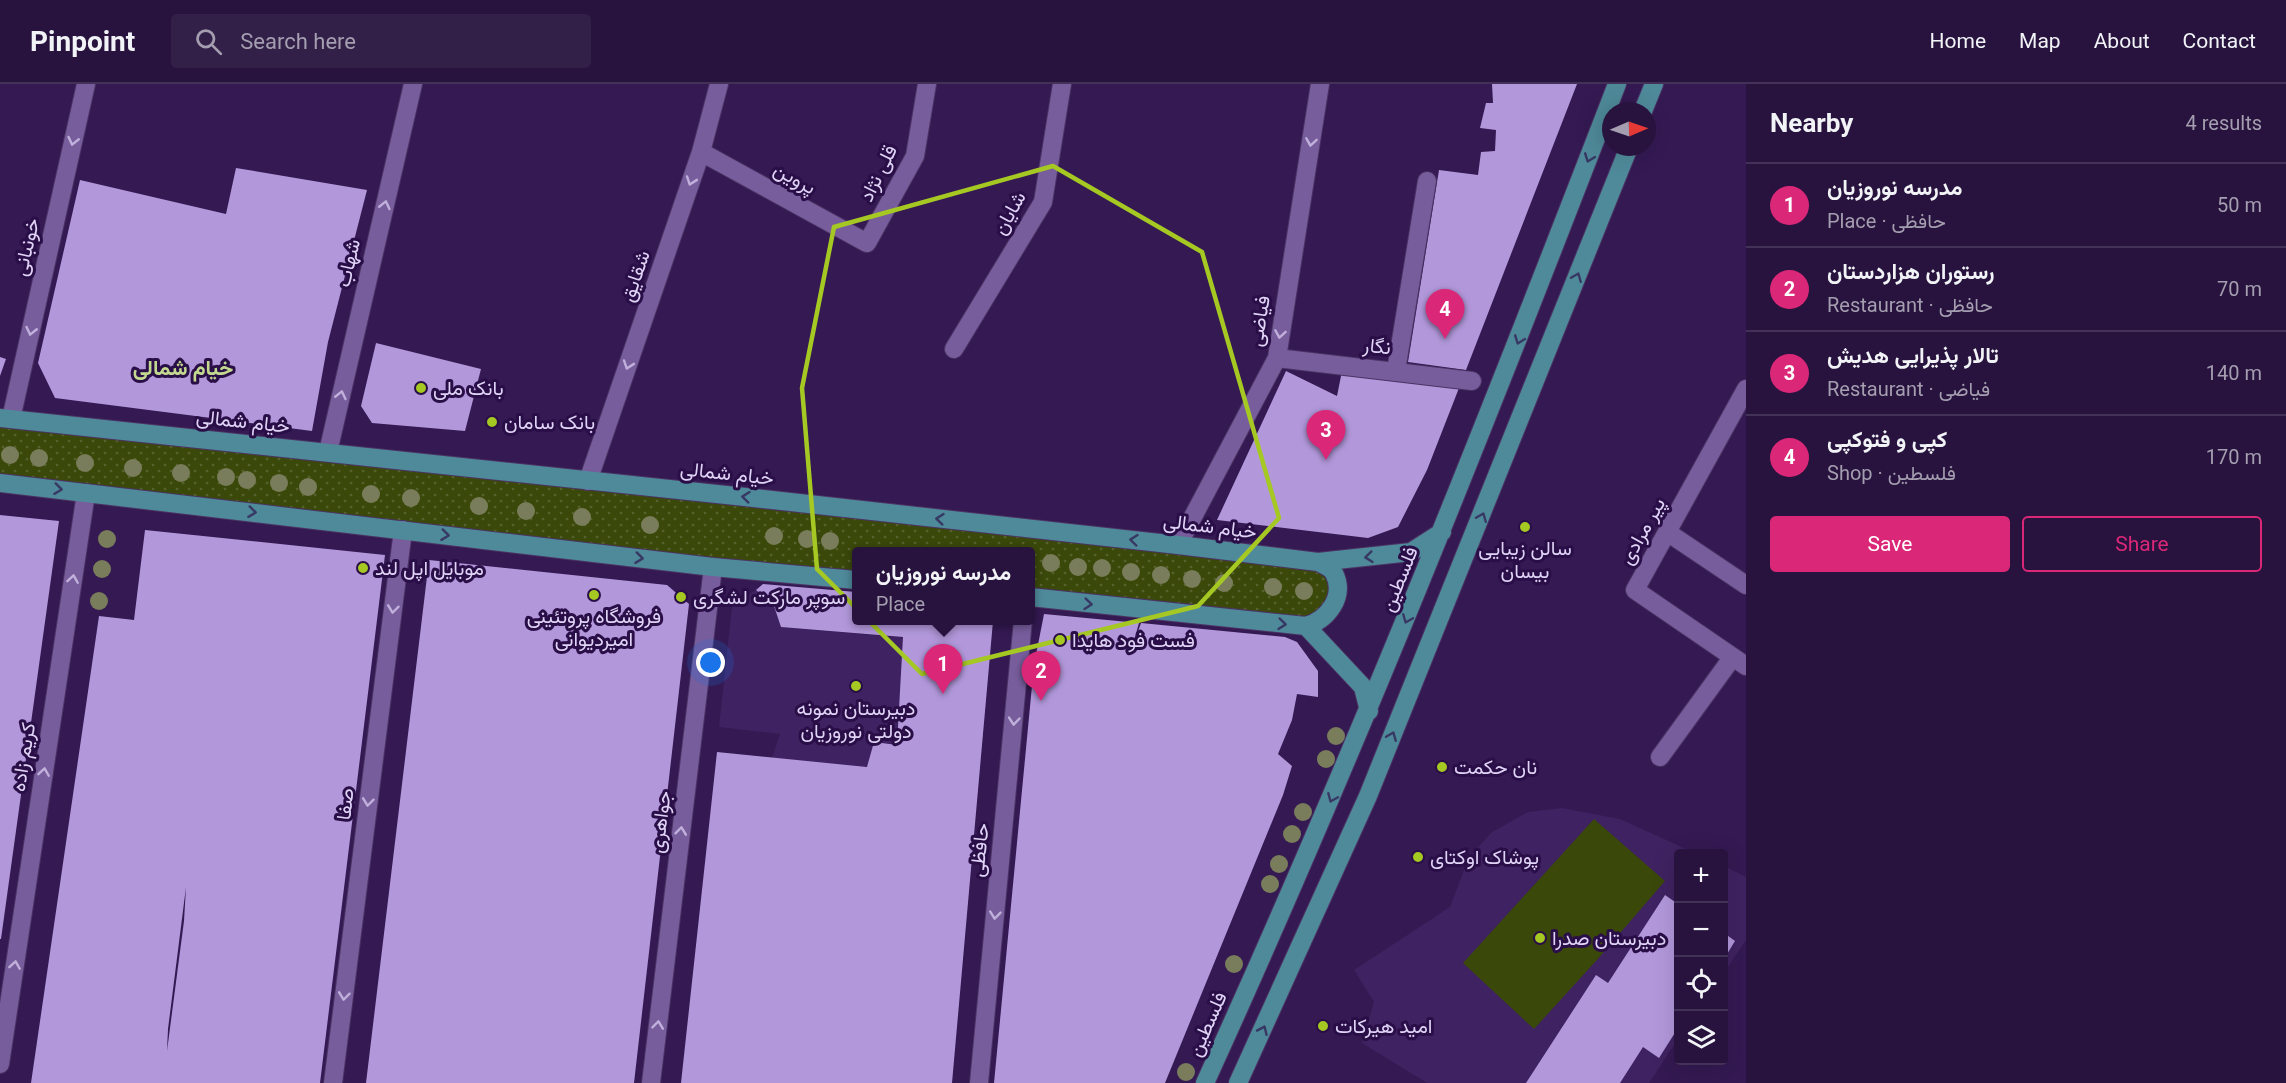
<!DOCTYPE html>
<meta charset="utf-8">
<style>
body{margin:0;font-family:Roboto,Vazirmatn,sans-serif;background:#332049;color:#f1f3f6}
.controls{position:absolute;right:18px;bottom:18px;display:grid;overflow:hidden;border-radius:6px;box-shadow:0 6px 24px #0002}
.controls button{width:54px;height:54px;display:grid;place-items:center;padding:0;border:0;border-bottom:2px solid #433258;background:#27133e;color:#f1f3f6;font:30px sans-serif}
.compass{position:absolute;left:1602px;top:18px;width:54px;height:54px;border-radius:50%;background:#27133e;box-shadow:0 6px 24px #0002;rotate:88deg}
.you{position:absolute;left:711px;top:579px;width:21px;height:21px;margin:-15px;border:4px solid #fff;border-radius:50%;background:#1a73e8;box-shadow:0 0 0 9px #1a73e833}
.badge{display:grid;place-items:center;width:39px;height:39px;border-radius:50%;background:#db2777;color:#fff;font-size:20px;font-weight:700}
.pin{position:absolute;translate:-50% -50px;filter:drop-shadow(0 2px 3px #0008)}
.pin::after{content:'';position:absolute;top:32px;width:21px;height:18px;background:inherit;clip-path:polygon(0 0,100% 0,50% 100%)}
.popup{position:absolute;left:852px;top:463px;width:183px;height:78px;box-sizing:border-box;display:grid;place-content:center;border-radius:6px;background:#27133e;filter:drop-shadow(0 2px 4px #0005);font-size:20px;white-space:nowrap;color:#a49eb0}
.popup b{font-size:22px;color:#f1f3f6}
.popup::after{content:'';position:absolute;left:50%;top:100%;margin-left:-12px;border:12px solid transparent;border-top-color:#27133e}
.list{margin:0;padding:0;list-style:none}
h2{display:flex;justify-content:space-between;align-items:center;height:78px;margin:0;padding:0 24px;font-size:26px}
h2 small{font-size:20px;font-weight:400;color:#a49eb0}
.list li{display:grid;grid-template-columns:39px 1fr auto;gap:18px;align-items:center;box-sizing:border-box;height:84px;padding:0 24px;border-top:2px solid #433258}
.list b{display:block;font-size:22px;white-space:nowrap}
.list p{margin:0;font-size:20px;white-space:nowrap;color:#a49eb0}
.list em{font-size:20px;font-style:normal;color:#a49eb0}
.actions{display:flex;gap:12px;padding:18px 24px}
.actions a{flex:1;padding:14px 0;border:2px solid #db2777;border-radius:6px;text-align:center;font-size:21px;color:#db2777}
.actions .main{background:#db2777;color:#fff}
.icon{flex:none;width:33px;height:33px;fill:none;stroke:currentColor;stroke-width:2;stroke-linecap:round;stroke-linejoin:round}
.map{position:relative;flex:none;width:1746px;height:999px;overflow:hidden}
header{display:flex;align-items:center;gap:36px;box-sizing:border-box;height:84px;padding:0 30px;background:#27133e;border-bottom:2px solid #433258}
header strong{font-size:28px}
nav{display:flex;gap:33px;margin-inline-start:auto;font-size:21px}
.search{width:420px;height:54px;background:#332049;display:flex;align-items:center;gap:15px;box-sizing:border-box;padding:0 21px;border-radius:6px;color:#a49eb0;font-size:22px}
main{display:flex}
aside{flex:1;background:#27133e}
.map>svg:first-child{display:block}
</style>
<header>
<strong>Pinpoint</strong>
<div class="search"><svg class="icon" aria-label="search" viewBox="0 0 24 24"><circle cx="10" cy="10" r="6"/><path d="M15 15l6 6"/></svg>Search here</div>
<nav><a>Home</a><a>Map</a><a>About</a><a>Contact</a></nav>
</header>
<main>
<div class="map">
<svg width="1746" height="999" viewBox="0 0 1746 999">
<defs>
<pattern id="grass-dots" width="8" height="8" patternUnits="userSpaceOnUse" patternTransform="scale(1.5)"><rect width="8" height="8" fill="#3a480a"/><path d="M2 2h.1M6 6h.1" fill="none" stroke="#56622e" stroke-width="1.8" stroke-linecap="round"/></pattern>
</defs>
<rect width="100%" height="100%" fill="#341952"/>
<path fill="#3f2261" d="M756 506 774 522 781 543 991 561 979 693 772 674 780 650 719 643 733 513 742 514Z
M1562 724 1620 735 1695 769 1678 770V955L1649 999H1427L1362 959 1374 918 1354 886 1450 823 1469 773 1492 748 1528 728Z
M1724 782 1746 793V856L1724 889Z"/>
<path fill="url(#grass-dots)" d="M0 334 1178 461 1334 490 1320 537 1030 513V468H856V496L0 399Z"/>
<path fill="#3a480a" d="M1594 735 1665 797 1596 877 1534 945 1463 879Z"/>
<path fill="#b298db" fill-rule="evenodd" d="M1492 0H1577L1466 286 1408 278 1439 86 1478 91 1481 68 1495 67 1496 46 1480 44 1486 19H1493Z
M236 84 367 106 328 258 312 347 55 314 38 279 80 96 226 130Z
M376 259 481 285 465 347 372 339 361 322Z
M0 273 6 275 0 292Z
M1286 287 1337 312 1342 287 1459 304 1427 386 1398 443 1368 454 1217 436Z
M0 431 59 437 1 855H0Z
M145 446 385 471 320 999H31L99 532 134 536ZM186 803 184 837 167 967 168 945Z
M429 476 667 501 689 520 634 999H366Z
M763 500 856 508V537H993L952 999H681L717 668 867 683 874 658 897 661 903 553 781 543 774 522 756 506Z
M1044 530 1139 539 1131 567 1141 539 1285 553 1297 558 1318 587V613L1297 610 1292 636 1278 670 1292 682 1283 711 1165 999H994L1034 581Z
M1665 811 1678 820V944L1659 974 1643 963 1620 999H1526L1596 891 1608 899Z
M1724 849 1735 857 1724 875Z"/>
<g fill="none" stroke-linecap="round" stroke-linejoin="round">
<g stroke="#4b3364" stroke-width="20">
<path id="minor" d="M701 68 867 159 915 72 927 0
M954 265 1043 118 1062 0
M1277 274 1472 297
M1396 287 1427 97
M1746 305 1635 506 1746 582
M11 335 86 0
M328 368 413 0
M588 397 701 68 719 0
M1667 448 1746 501
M1178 461 1277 274 1320 0
M1660 673 1732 574
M0 980 86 409
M333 999 403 446
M651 999 713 483
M979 999 1023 536"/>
</g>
<g stroke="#4b3364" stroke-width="20">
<path id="major" d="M1643 27 1654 0
M0 334 745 413 1178 461 1318 478 1411 468 1442 448
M0 399 713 483 856 496
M1030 513 1306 542 1363 603 1369 627
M1306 542C1327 536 1346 513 1334 489 1331 484 1324 481 1318 478
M1205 999C1355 670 1487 337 1617 0
M1238 999 1368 712 1629 63"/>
</g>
<use href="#minor" stroke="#775d9c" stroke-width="18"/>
<use href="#major" stroke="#4f8a9a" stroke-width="18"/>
</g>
<g fill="#797d5b">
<circle cx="10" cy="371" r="9"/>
<circle cx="39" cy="374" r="9"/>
<circle cx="85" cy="379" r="9"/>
<circle cx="133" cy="384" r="9"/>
<circle cx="181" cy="389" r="9"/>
<circle cx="226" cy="393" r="9"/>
<circle cx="247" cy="396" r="9"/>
<circle cx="279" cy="399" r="9"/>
<circle cx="308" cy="403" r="9"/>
<circle cx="371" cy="410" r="9"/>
<circle cx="411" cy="414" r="9"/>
<circle cx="479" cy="422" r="9"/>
<circle cx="526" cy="427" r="9"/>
<circle cx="582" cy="433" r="9"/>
<circle cx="650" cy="441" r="9"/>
<circle cx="774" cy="452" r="9"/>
<circle cx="107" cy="455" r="9"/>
<circle cx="807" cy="455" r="9"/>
<circle cx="830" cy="457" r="9"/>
<circle cx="1051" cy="479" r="9"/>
<circle cx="1078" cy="483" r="9"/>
<circle cx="1102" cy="484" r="9"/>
<circle cx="102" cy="485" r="9"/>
<circle cx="1131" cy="488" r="9"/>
<circle cx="1161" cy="491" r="9"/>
<circle cx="1192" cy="495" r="9"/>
<circle cx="1224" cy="499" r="9"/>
<circle cx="1273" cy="503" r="9"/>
<circle cx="1304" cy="507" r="9"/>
<circle cx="99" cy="517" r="9"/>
<circle cx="1336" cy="652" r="9"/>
<circle cx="1326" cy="675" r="9"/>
<circle cx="1303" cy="728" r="9"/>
<circle cx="1292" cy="750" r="9"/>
<circle cx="1279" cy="780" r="9"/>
<circle cx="1270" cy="800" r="9"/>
<circle cx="1234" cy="880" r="9"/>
<circle cx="1186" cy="988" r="9"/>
</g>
<defs><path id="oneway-chevron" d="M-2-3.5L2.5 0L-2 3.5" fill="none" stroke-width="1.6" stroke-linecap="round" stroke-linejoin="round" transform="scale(1.5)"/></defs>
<g stroke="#c0b0db">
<use href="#oneway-chevron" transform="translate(73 57) rotate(103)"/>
<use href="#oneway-chevron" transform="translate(1311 58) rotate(99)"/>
<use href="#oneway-chevron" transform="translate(691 97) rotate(109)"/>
<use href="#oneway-chevron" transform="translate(385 121) rotate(-77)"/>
<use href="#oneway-chevron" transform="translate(31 247) rotate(103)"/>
<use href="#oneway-chevron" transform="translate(1280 250) rotate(99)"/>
<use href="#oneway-chevron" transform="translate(628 281) rotate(109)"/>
<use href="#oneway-chevron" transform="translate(341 311) rotate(-77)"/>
<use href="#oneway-chevron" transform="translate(73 495) rotate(-81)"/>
<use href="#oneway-chevron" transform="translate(393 525) rotate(97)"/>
<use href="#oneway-chevron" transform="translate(1014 637) rotate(95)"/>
<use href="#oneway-chevron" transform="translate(44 688) rotate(-81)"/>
<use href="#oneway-chevron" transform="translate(368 718) rotate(97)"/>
<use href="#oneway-chevron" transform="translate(681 747) rotate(-83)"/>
<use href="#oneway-chevron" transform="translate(995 831) rotate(96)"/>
<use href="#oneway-chevron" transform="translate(15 881) rotate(-81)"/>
<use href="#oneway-chevron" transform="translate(344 912) rotate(97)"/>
<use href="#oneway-chevron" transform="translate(658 941) rotate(-83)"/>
</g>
<g stroke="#373964">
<use href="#oneway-chevron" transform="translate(1589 74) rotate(111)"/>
<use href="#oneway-chevron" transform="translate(1577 193) rotate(-68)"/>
<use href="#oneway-chevron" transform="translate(1519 256) rotate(111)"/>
<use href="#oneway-chevron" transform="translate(58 405) rotate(7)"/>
<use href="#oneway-chevron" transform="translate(746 413) rotate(-174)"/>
<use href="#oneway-chevron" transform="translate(252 428) rotate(7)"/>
<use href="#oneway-chevron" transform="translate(1482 433) rotate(-68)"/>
<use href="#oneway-chevron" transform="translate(940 435) rotate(-174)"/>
<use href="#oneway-chevron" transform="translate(445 451) rotate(7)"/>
<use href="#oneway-chevron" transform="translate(1134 456) rotate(-174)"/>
<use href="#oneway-chevron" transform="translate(1369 473) rotate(174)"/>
<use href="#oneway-chevron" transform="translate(639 474) rotate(7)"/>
<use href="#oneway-chevron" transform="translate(1088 520) rotate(6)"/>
<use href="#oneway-chevron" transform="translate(1407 535) rotate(112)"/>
<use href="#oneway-chevron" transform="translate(1282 540) rotate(6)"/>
<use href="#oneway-chevron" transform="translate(1392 652) rotate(-68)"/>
<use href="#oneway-chevron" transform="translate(1332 714) rotate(113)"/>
<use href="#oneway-chevron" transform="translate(1263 946) rotate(-66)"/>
</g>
<path fill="none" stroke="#a5c823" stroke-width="4.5" stroke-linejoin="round" d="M1053 82 1202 168 1279 434 1198 522 922 590 817 485 802 304 834 143Z"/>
<g fill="#a5c823" stroke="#2a0e47" stroke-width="2">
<circle cx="421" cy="304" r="6"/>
<circle cx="492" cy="338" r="6"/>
<circle cx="1525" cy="443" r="6"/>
<circle cx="363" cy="484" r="6"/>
<circle cx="594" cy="511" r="6"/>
<circle cx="681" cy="513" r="6"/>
<circle cx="1060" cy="556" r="6"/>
<circle cx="856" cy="602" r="6"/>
<circle cx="1442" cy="683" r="6"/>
<circle cx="1418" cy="773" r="6"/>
<circle cx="1540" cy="854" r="6"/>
<circle cx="1323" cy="942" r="6"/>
</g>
<g text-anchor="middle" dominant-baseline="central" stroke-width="6" stroke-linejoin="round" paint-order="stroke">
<g font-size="20" fill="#dfd3f6" stroke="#2a0e47">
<text transform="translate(878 89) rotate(-64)">قلی نژاد</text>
<text transform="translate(795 94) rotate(29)">پروین</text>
<text transform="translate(1009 129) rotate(-61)">شایان</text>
<text transform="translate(26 163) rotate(-77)">خونبانی</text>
<text transform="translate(348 179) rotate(-77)">شهاب</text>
<text transform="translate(635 192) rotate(-71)">شقایق</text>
<text transform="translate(1259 237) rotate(-81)">فیاضی</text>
<text transform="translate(1377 262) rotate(6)">نگار</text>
<text transform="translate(243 337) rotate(6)">خیام شمالی</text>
<text transform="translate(727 389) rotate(6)">خیام شمالی</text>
<text transform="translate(1210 442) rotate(7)">خیام شمالی</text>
<text transform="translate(1642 447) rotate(-61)">پیر مرادی</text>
<text transform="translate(1399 495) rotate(-68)">فلسطین</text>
<text transform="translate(23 673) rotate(-81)">کریم زاده</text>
<text transform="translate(345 720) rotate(-83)">صفا</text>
<text transform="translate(660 738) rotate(-83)">جواهری</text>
<text transform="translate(979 766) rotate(-84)">حافظی</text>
<text transform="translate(1207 940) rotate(-66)">فلسطین</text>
</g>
<g font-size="20" fill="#dfd3f6" stroke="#2a0e47" text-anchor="start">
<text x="433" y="304">بانک ملی</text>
<text x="504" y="338">بانک سامان</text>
<text x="1525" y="464" text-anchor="middle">سالن زیبایی<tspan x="1525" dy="23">بیسان</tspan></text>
<text x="375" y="484">موبایل اپل لند</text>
<text x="693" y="513">سوپر مارکت لشگری</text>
<text x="594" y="532" text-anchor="middle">فروشگاه پروتئینی<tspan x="594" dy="23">امیردیوانی</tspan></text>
<text x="1072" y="556">فست فود هایدا</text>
<text x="856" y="624" text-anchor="middle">دبیرستان نمونه<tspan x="856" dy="23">دولتی نوروزیان</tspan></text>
<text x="1454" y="683">نان حکمت</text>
<text x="1430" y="773">پوشاک اوکتای</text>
<text x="1552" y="854">دبیرستان صدرا</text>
<text x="1335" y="942">امید هیرکات</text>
</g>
<g font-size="21" font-weight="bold" fill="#c3d98f" stroke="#2a0e47">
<text x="183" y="284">خیام شمالی</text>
</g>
</g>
</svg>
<div class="controls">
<button>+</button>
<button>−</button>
<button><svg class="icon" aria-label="locate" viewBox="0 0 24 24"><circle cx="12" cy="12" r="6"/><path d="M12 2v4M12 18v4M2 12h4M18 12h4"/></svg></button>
<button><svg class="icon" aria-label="layers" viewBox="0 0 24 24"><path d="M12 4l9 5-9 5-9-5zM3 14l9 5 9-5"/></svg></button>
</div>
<svg class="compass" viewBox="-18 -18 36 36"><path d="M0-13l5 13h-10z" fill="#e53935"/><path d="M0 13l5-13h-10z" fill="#a49eb0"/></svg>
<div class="you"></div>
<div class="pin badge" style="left:943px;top:610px">1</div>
<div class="popup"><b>مدرسه نوروزیان</b>Place</div>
<div class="pin badge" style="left:1041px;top:617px">2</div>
<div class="pin badge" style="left:1326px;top:376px">3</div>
<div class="pin badge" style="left:1445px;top:255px">4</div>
</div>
<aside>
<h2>Nearby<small>4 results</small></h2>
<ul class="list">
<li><span class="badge">1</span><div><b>مدرسه نوروزیان</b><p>Place · حافظی</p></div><em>50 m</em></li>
<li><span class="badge">2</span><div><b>رستوران هزاردستان</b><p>Restaurant · حافظی</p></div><em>70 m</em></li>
<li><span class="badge">3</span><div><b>تالار پذیرایی هدیش</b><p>Restaurant · فیاضی</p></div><em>140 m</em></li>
<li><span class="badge">4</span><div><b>کپی و فتوکپی</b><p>Shop · فلسطین</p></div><em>170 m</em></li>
</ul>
<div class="actions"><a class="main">Save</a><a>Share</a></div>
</aside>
</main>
